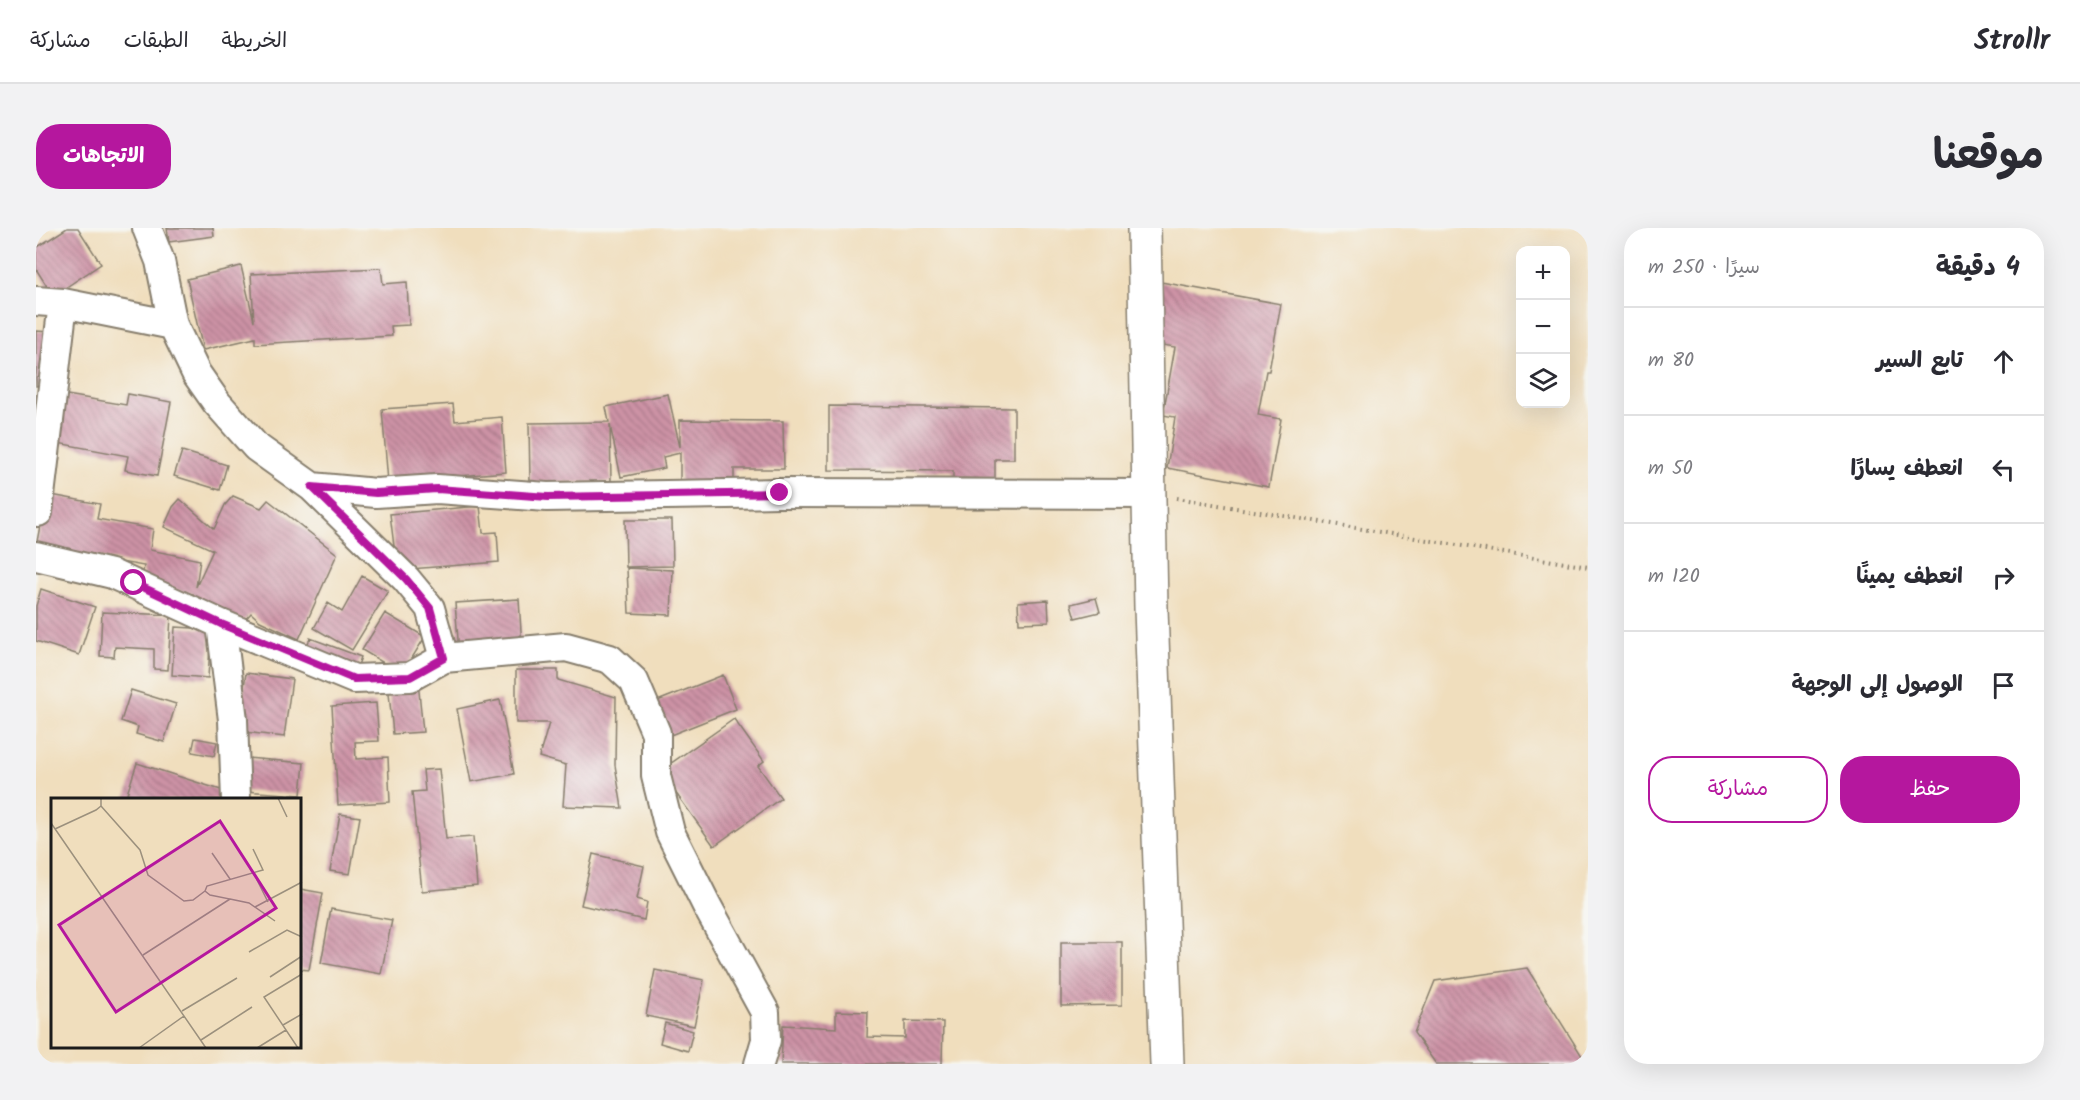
<!DOCTYPE html>
<html lang="ar">
<meta charset="utf-8">
<style>
body{margin:0;font-family:Kalam,"Playpen Sans Arabic",sans-serif;background:#f2f2f3;color:#2b2b33;direction:rtl}
.controls{position:absolute;right:18px;top:18px;display:grid;overflow:hidden;border-radius:12px;box-shadow:0 6px 24px #0002}
.controls button{width:54px;height:54px;display:grid;place-items:center;padding:0;border:0;border-bottom:2px solid #e1e1e2;background:#fff;color:#2b2b33;font:30px sans-serif}
.stop{position:absolute;width:18px;height:18px;margin:-14px;border:4px solid #b5179e;border-radius:50%;background:#fff}
.stop.end{background:#b5179e;border-color:#fff;box-shadow:0 2px 6px #0008}
.list{margin:0;padding:0;list-style:none}
h2{display:flex;justify-content:space-between;align-items:center;height:78px;margin:0;padding:0 24px;font-size:26px}
h2 small{font-size:20px;font-weight:400;color:#7c7c81}
.list li{display:grid;grid-template-columns:39px 1fr auto;gap:18px;align-items:center;box-sizing:border-box;height:108px;padding:0 24px;border-top:2px solid #e1e1e2}
.list b{display:block;font-size:22px;white-space:nowrap}
.list em{font-size:20px;font-style:normal;color:#7c7c81}
.actions{display:flex;gap:12px;padding:18px 24px}
.actions a{flex:1;padding:14px 0;border:2px solid #b5179e;border-radius:24px;text-align:center;font-size:21px;color:#b5179e}
.actions .main{background:#b5179e;color:#fff}
.icon{flex:none;width:33px;height:33px;fill:none;stroke:currentColor;stroke-width:2;stroke-linecap:round;stroke-linejoin:round}
.map{position:relative;flex:none;width:1552px;height:836px;overflow:hidden;direction:ltr;border-radius:24px}
header{display:flex;align-items:center;gap:36px;box-sizing:border-box;height:84px;padding:0 30px;background:#fff;border-bottom:2px solid #e1e1e2}
header strong{font-size:28px}
nav{display:flex;gap:33px;margin-inline-start:auto;font-size:21px}
.intro{display:flex;align-items:center;justify-content:space-between;box-sizing:border-box;height:144px;padding:0 36px}
h1{margin:0;font-size:42px}
.button{padding:15px 27px;border-radius:24px;background:#b5179e;color:#fff;font-size:21px;font-weight:700}
main{display:flex;gap:36px;padding:0 36px}
aside{flex:1;background:#fff;border-radius:24px;box-shadow:0 6px 24px #0002}
.map>svg:first-child{display:block}
</style>
<header>
<strong>Strollr</strong>
<nav><a>الخريطة</a><a>الطبقات</a><a>مشاركة</a></nav>
</header>
<div class="intro"><h1>موقعنا</h1><a class="button">الاتجاهات</a></div>
<main>
<aside>
<h2>4 دقيقة<small>سيرًا · 250 m</small></h2>
<ul class="list">
<li><svg class="icon" aria-label="ahead" viewBox="0 0 24 24"><path d="M12 20V5M6 11l6-6 6 6"/></svg><div><b>تابع السير</b></div><em>80 m</em></li>
<li><svg class="icon" aria-label="left" viewBox="0 0 24 24"><path d="M17 20v-9H6M10 6l-5 5 5 5"/></svg><div><b>انعطف يسارًا</b></div><em>50 m</em></li>
<li><svg class="icon" aria-label="right" viewBox="0 0 24 24"><path d="M7 20v-9h11M14 6l5 5-5 5"/></svg><div><b>انعطف يمينًا</b></div><em>120 m</em></li>
<li><svg class="icon" aria-label="arrive" viewBox="0 0 24 24"><path d="M6 21V4h12l-3 4 3 4H6"/></svg><div><b>الوصول إلى الوجهة</b></div></li>
</ul>
<div class="actions"><a class="main">حفظ</a><a>مشاركة</a></div>
</aside>
<div class="map">
<svg width="1552" height="836" viewBox="0 0 1552 836">
<defs>
<pattern id="building-back-hatch" width="6" height="6" patternUnits="userSpaceOnUse" patternTransform="scale(1.5)"><rect width="6" height="6" fill="#cd93a6"/><path d="M-1 5l2 2M0 0l6 6M5-1l2 2" fill="none" stroke="#a67786"/></pattern>
</defs>
<rect width="100%" height="100%" fill="#f6f6f2"/>
<filter id="ink" filterUnits="userSpaceOnUse"><feTurbulence type="fractalNoise" baseFrequency=".0167" numOctaves="2"/><feDisplacementMap in="SourceGraphic" scale="12" xChannelSelector="R" yChannelSelector="G"/><feConvolveMatrix kernelMatrix="1 2 1 2 8 2 1 2 1" color-interpolation-filters="sRGB"/></filter>
<filter id="wash" filterUnits="userSpaceOnUse"><feTurbulence type="fractalNoise" baseFrequency=".008" numOctaves="4" result="noise"/><feDisplacementMap in="SourceGraphic" scale="24" xChannelSelector="R" yChannelSelector="G"/><feGaussianBlur stdDeviation="1.35" result="paint"/><feColorMatrix in="noise" values="0 0 0 0 0 0 0 0 0 0 0 0 0 0 0 0 0 1.4 0 .05"/><feComposite in="paint" operator="in"/></filter>
<g filter="url(#wash)">
<rect width="100%" height="100%" fill="#f0debd"/>
<g id="blocks">
<path fill="url(#building-back-hatch)" d="M31 0H42L65 36 17 68 0 41V20Z
M131 0H177L178 8 133 14Z
M205 38 218 93 215 46 345 40 347 56 371 54 373 97 355 98 356 108 219 116V110L167 122 151 51Z
M1125 54 1245 76 1233 143H1230L1222 187 1245 191 1233 259 1131 240 1139 189 1127 187 1139 119 1115 115Z
M0 103 14 104 9 158H0Z
M25 166 90 177 92 166 135 174 121 248 89 242 92 228 16 214Z
M632 166 644 219V192L747 193 748 241H698V255H644V225L627 229 629 240 585 249 574 197 575 254 494 255 493 195 573 194 570 179Z
M417 176 419 193 466 189 470 244 352 254 346 181Z
M793 178 978 180V231H959V251L917 250V243L793 242Z
M146 223 191 237 184 262 138 248Z
M10 266 64 276 61 291 117 301 114 322 164 332 160 359 177 322 128 299 137 279 144 271 178 301 189 277 197 268 225 280 232 272 301 326 263 411 224 393 215 385 207 394 155 370 157 366 105 356 108 338 0 319Z
M444 278 447 305 461 304 463 334 361 342 354 286Z
M589 292H636L637 338 590 339Z
M591 340 637 342 635 387 593 385Z
M326 348 352 363 316 422 278 400 292 375 306 384Z
M5 361 59 379 43 427 0 413V378Z
M1060 370 1064 384 1039 390 1035 376Z
M483 371 486 420 423 424 419 375Z
M1012 372 1013 394 983 395 982 374Z
M66 384 135 387 132 442 118 441V421L79 419 78 429 64 428Z
M349 385 389 409 366 446 326 422Z
M139 399 175 401 172 450 136 447Z
M274 410 325 429 318 448 267 429Z
M480 442H522V452L580 469 579 537 586 580 527 578 530 537 503 529 513 495H480Z
M210 445 256 451 248 509 202 503Z
M687 447 700 481 627 510 614 476Z
M382 453 387 504 357 506 352 455Z
M95 462 140 476 128 514 100 506 102 499 85 493Z
M464 472 478 546 435 554 421 481Z
M340 475 343 513 319 514 320 531 352 529 354 574 302 577 296 478Z
M698 491 728 533 722 538 745 570 678 618 624 543Z
M159 510 181 514 178 528 156 524Z
M211 530 268 535 265 567 208 563Z
M101 535 188 563 185 572H89Z
M403 541 410 611 437 609 441 658 386 663 376 564 389 563 387 542Z
M304 586 324 589 314 646 294 643Z
M557 626 608 638 601 671 611 674 608 692 545 677Z
M264 661 287 665 273 742 264 741Z
M295 681 356 692 345 746 285 735Z
M1025 714H1086V777L1025 778Z
M1491 740 1551 836H1400L1378 805 1399 753Z
M619 742 668 752 658 798 610 788Z
M800 783 832 784 831 809 869 810V793L907 794 906 836H745L747 797 800 800Z
M629 795 657 803 652 823 624 815Z"/>
</g>
</g>
<g filter="url(#ink)">
<use href="#blocks" fill-opacity="0" stroke="#867d6c" stroke-width="1.5"/>
<g fill="none" stroke-linecap="round" stroke-linejoin="round">
<g stroke="#867d6c" stroke-width="32">
<path id="minor" d="M111 0 124 33 137 97 160 145 181 175 220 219 276 259
M0 73 27 75 137 97
M2 284 27 75
M0 328 76 346 185 396 318 451 374 449 408 430 394 380 370 351 276 259 340 265 401 261 511 269 743 265 1114 266
M185 396 197 492 200 572
M408 430 530 419 574 431 598 453 620 505V548L634 604 671 678 729 784 730 812 723 836"/>
</g>
<g stroke="#867d6c" stroke-width="36">
<path id="tertiary" d="M1108 0 1115 380 1131 836"/>
</g>
<path stroke="#867d6c" stroke-width="4" stroke-dasharray="1.5 4.5" stroke-linecap="butt" d="M1141 270 1552 339"/>
<use href="#minor" stroke="#fff" stroke-width="28"/>
<use href="#tertiary" stroke="#fff" stroke-width="33"/>
</g>
</g>
<g fill="none" stroke-linecap="round" stroke-linejoin="round" filter="url(#ink)">
<path stroke="#b5179e" stroke-width="8" d="M98 355 185 396 318 451 374 449 408 430 394 380 370 351 276 259 340 265 401 261 512 269 744 265"/>
</g>
<g transform="translate(15 570)">
<rect width="250" height="250" fill="#f0debd"/>
<path fill="none" stroke="#9b907d" stroke-width="1.5" d="M78 0H98M227 0 236 19M50 8 89 52 97 77 133 103 142 102 154 93M0 25 155 250M4 31 45 12 50 8V0M161 55 179 81M205 80 217 104M179 101 198 105 224 123M204 109 251 84M198 154 236 132 251 139M92 157 179 101 159 97 154 93 156 88 212 72 202 51M219 179 251 158M131 213 186 180M232 227 251 216M150 242 201 209M88 250 133 218M206 250 235 232M247 250 213 199 251 176"/>
<path fill="#b5179e" fill-opacity="0.15" stroke="#b5179e" stroke-width="3" d="M169 23 225 110 65 214 8 127Z"/>
<rect width="250" height="250" fill="none" stroke="#1c1c1c" stroke-width="3"/>
</g>
</svg>
<div class="controls">
<button>+</button>
<button>−</button>
<button><svg class="icon" aria-label="layers" viewBox="0 0 24 24"><path d="M12 4l9 5-9 5-9-5zM3 14l9 5 9-5"/></svg></button>
</div>
<div class="stop" style="left:98px;top:355px"></div>
<div class="stop end" style="left:744px;top:265px"></div>
</div>
</main>
